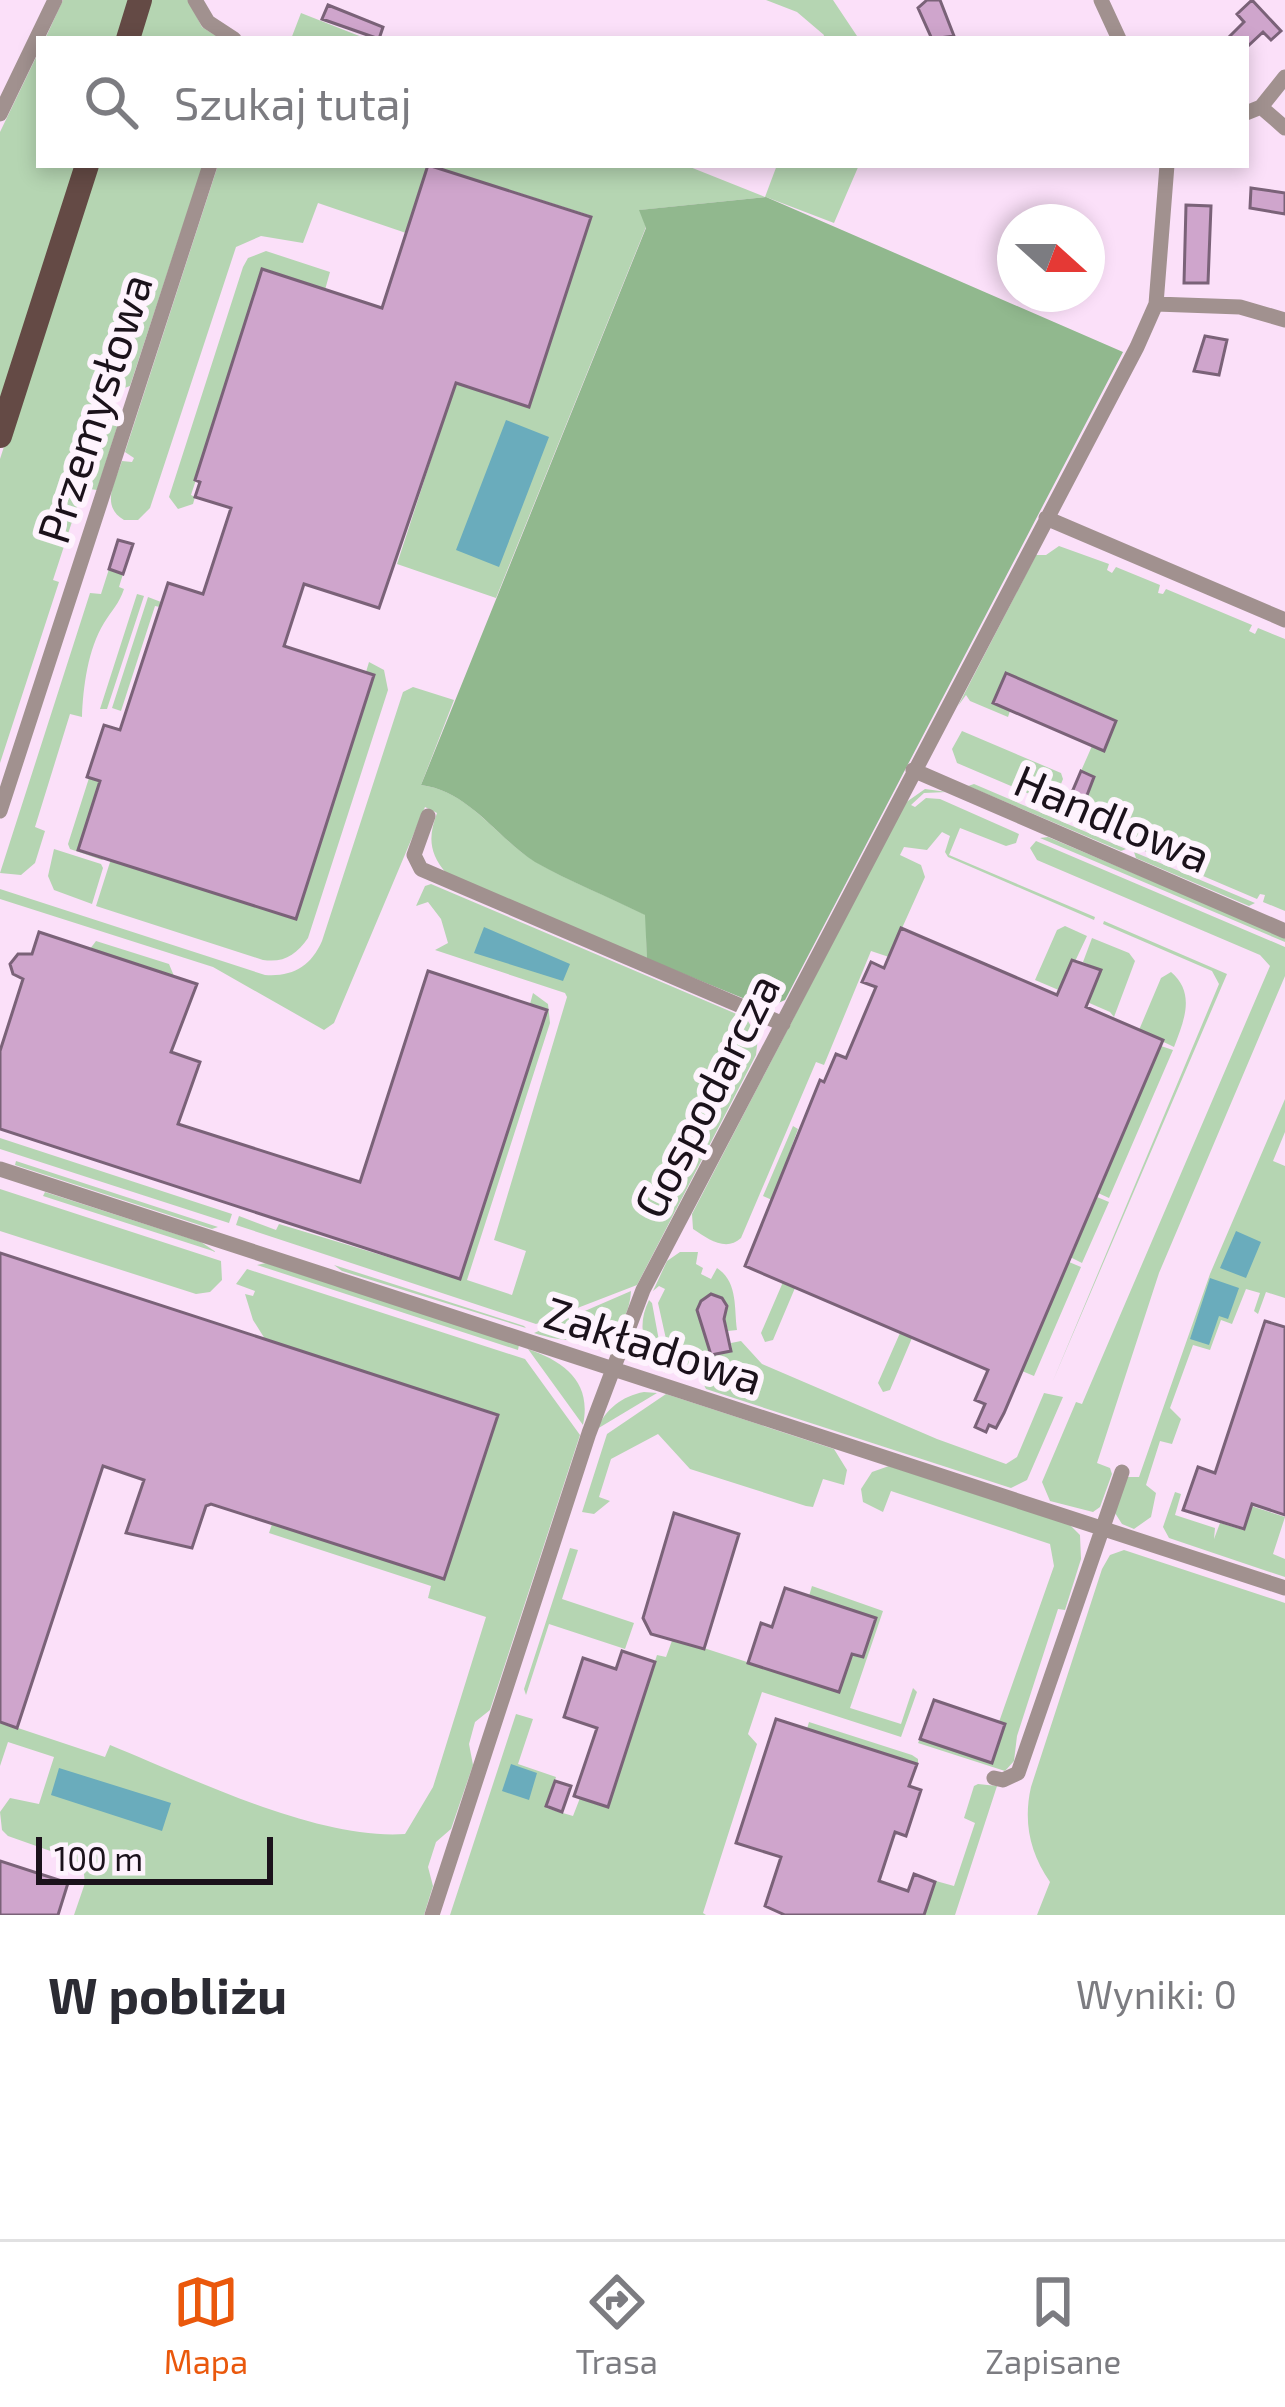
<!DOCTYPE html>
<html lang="pl">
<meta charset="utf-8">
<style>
body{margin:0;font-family:"Exo 2",sans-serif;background:#f7f7f7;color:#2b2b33}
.compass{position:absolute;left:997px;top:204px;width:108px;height:108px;border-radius:50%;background:#fff;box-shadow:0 6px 18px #0003;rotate:111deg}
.scale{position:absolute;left:36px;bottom:30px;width:237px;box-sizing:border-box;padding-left:12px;border:6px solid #1b121b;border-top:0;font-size:33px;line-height:42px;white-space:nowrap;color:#1b121b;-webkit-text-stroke:9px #fef3fd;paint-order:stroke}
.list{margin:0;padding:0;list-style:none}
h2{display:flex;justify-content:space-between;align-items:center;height:156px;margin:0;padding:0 48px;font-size:51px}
h2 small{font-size:39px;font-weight:400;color:#7c7c81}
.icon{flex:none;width:66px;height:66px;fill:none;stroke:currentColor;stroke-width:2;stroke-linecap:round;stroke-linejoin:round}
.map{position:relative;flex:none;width:1285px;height:1915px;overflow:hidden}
.search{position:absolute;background:#fff;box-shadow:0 6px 18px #0003;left:36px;right:36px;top:36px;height:132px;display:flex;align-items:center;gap:30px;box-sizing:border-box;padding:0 42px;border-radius:0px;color:#7c7c81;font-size:45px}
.sheet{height:324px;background:#fff}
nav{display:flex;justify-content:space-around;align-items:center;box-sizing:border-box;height:168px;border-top:3px solid #e1e1e2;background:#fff;font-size:33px;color:#7c7c81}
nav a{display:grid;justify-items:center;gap:6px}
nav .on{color:#ea580c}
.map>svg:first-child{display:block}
</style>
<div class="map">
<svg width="1285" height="1915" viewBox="0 0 1285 1915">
<rect width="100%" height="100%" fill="#fbe0f9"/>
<path fill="#b5d5b2" d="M63 0H131L118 39H45Z
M149 0H188L202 27 221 39H136Z
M766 0H833L859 39H823L824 35 797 12Z
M301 13 367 39H291Z
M39 51V165H77L0 404V132Z
M95 165H203L130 386 113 392 110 404 118 409 120 418 97 490 83 488 53 580 59 582 0 763V459Z
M218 165H428L406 233 318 203 303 243 261 236 236 247 150 508 138 520H124C100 506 115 482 122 461L132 462 134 458 125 452Z
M430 165H685L765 197 777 165H859L834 223 766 197 640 210 646 227 496 598 397 564 456 383 530 406 589 215Z
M266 251 330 272 323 297 262 279 191 495 195 497 193 504 178 509 169 497 243 267 248 258Z
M1059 546 1109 564 1107 570 1112 573 1116 567 1160 585 1158 593 1163 594 1166 589 1252 625 1249 631 1255 634 1258 628 1285 639V911L1263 902 1265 895 1260 894 1257 899 1135 847 1137 840 1131 838 1128 844 1062 816 1065 809 957 763 952 749 962 731 1061 773 1063 779 1054 801 1066 807 1070 797 1084 802 1094 777 1081 771 1092 746 1104 750 1116 721 1083 707 993 703 1010 711 1008 717 970 701 966 695 958 706 1036 555H1046Z
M109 569 123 574 119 587 124 589C119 604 112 610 104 623 88 649 83 687 82 717L70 714 35 827 45 831 35 863 21 875 0 873 90 593 101 594Z
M137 594 144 596 107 709H100Z
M148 597 161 602 160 607 155 606 121 711 112 708Z
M369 662 384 670 388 690 308 938C296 955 284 963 263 960L96 906 111 859 374 676 366 672Z
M413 687 454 700 421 785C470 791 496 838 536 862 570 882 610 897 646 915L647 959 446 873C429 853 428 837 437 813L425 807 334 1023 324 1030 213 967 0 899V889L265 975C293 977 311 966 322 941L403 692Z
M89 778 101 782 106 857 102 860 70 849 68 844Z
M974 784 1126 849 1121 851 968 786Z
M925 789 947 792 924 793 911 805 915 807 926 798 940 799 1019 834 1016 843 1006 846 960 828 949 855 1095 917 1094 920 948 857 945 852 950 836 942 832 927 850 904 847 900 855 921 865 925 877 889 957 871 951 824 1065 816 1062 741 1238C726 1252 708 1239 693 1229L692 1214 905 803Z
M1048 837 1285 937V942L1040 838Z
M1036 841 1285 947V976L1159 1273 1097 1463 1110 1468 1112 1474 1100 1507 1093 1512 1050 1501 1042 1482 1076 1402 1082 1404 1270 966 1260 955 1037 860 1030 848Z
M54 849 101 864 103 868 92 904 54 890 48 876Z
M1134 852 1255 903 1249 906 1136 858Z
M431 884 746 1018 758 1037 756 1055 637 1285 536 1324 236 1225 239 1216 276 1230 279 1224 460 1279 546 1011 530 1004 533 993 548 1004 550 1023 467 1280 512 1295 526 1251 494 1240 567 997 565 993 435 950 448 943 441 919 428 902 416 906 425 886Z
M1104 921 1227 974 1052 1383 1219 984 1212 971 1103 924Z
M1065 926 1087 936 1061 991 1035 980 1057 930Z
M1092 938 1129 953 1135 961 1114 1017 1110 1012 1071 995 1095 985 1101 970 1083 962Z
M96 941 169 964 174 976 90 949Z
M1171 972C1196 993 1184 1021 1174 1047L1139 1030 1161 978Z
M1161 1046 1173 1050 1109 1198 1098 1193Z
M1285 1099V1132L1273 1161 1285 1166V1298L1266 1292 1258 1314 1254 1311 1260 1293 1246 1289 1232 1324 1221 1320 1210 1350 1193 1345 1170 1408 1181 1419 1172 1444 1160 1441 1146 1485 1156 1493 1151 1517 1134 1529 1122 1524 1115 1513 1126 1477H1139L1210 1274Z
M793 1126 798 1129 772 1200 763 1196Z
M0 1138 232 1214 229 1223 0 1149Z
M16 1161 218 1227 212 1229 15 1165Z
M0 1189 221 1261 222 1280 210 1292 196 1294 0 1231Z
M45 1192 201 1242 216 1252 43 1196Z
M1097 1197 1109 1202 1082 1263 1070 1257Z
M680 1252H698L696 1264 703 1268 701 1274 711 1279 717 1268C738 1282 734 1307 737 1330L728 1331 727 1327 705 1332 710 1356 732 1352 731 1343 741 1341 762 1364 937 1439 1006 1464 1017 1457 1044 1393 1063 1397 1027 1480 1011 1488 706 1389 700 1377 672 1366 658 1303 665 1289 659 1286 653 1291 667 1261Z
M1069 1262 1081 1267 1034 1376 1022 1371Z
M266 1263 519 1345 518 1350 257 1265Z
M334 1265 524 1326 526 1328 342 1271Z
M247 1269 525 1359 580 1435 490 1710 475 1722 469 1744 473 1765 451 1829 436 1842 428 1867 433 1886 424 1915H74L85 1883 83 1866 73 1859 8 1836 2 1830 0 1812 10 1798 39 1804 54 1757 8 1742 0 1766V1722L105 1757 110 1745C194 1779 317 1840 405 1834L433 1787 486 1617 428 1598 431 1586 269 1533 272 1524 443 1579 497 1415 265 1339 253 1320 245 1294 253 1296 255 1291 236 1284Z
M783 1282 795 1288 773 1340 765 1342 761 1333Z
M631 1291C628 1346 577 1347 534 1333Z
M649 1300 652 1303 665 1373C643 1353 636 1326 649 1300Z
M900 1333 912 1338 890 1390 883 1392 878 1383Z
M528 1349C565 1362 592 1382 583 1425Z
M644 1392 657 1393 597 1429C606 1409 622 1396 644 1392Z
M666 1394 834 1449 847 1470 844 1485 823 1479 813 1507 806 1506 690 1469 658 1434 611 1459 599 1497 610 1501 594 1514 582 1512 607 1434Z
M889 1466 1070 1525 1080 1535 1081 1559 1065 1610 1058 1609 1017 1736 1014 1761 1005 1771 918 1743 920 1739 992 1762 1005 1725 999 1722 1054 1566 1050 1544 891 1491 883 1512 863 1502 861 1489 872 1472Z
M1175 1492 1181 1494 1175 1515 1215 1528 1214 1539 1220 1523 1243 1530 1251 1506 1285 1517 1273 1554 1285 1559V1577L1169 1538 1163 1527Z
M570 1548 578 1550 562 1599 634 1623 625 1649 549 1624 526 1695 524 1689Z
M1124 1550 1285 1603V1915H1037L1050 1882C1030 1853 1023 1822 1031 1787L1102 1569 1110 1555Z
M812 1586 883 1611 850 1708 901 1724 913 1688 917 1692 901 1737 762 1692 748 1734 757 1744 703 1913 706 1915H450L516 1714 533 1719 518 1764 556 1777 546 1808 573 1816 580 1798 607 1807 657 1655 666 1657 673 1638 839 1692 852 1654 863 1656 809 1596Z
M809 1722 912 1755 918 1759V1765L807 1729Z
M978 1784 997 1786 955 1915H924L936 1881 954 1886 975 1823 964 1818 974 1786Z"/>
<path fill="#91b88e" d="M766 197 1123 352 785 1000 767 1008 647 959 645 915C609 897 570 882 535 862 496 837 469 791 421 785L646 228 639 210Z"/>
<path fill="#6aacbc" d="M506 420 549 437 499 567 456 550Z
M484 927 570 964 563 981 474 953Z
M1236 1231 1261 1242 1246 1278 1220 1268Z
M1210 1278 1239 1288 1228 1319 1219 1316 1209 1345 1190 1339Z
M511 1764 537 1773 529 1800 502 1791Z
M59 1768 171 1803 162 1831 51 1795Z"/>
<path fill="#cfa5cc" stroke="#7a6278" stroke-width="3" d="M927 0H940L954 36 932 39 918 8Z
M1252 0 1281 31 1271 40 1263 32 1248 46 1246 39H1227L1244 22 1237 14Z
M328 5 383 27 379 39 322 19Z
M428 165 591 217 529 407 456 383 379 608 304 584 284 646 374 675 296 919 78 850 100 781 87 777 104 725 120 730 168 583 203 594 231 508 195 497 200 482 195 480 262 269 382 308Z
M1251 188 1285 193V214L1250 208Z
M1186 205 1211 206 1208 283H1184Z
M1205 336 1227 340 1219 375 1194 371Z
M118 540 133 544 123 574 109 569Z
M1006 673 1116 721 1104 751 993 703Z
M1081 771 1094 777 1084 803 1070 797Z
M901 928 1057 995 1072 960 1101 970 1086 1007 1163 1040 1004 1413 996 1428 989 1425 986 1432 975 1427 985 1404 975 1400 988 1370 745 1266 820 1080 824 1082 836 1054 846 1058 876 987 862 982 871 962 884 968Z
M39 932 197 984 171 1052 200 1062 178 1124 360 1182 428 971 547 1010 460 1279 0 1129V1051L23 979 13 974 10 964 18 954H32Z
M0 1253 498 1415 444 1579 211 1504 206 1506 192 1548 126 1533 144 1480 103 1466 17 1728 0 1722Z
M711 1294 722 1298 727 1306 724 1319 731 1351 711 1355 697 1310 701 1301Z
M1265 1321 1285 1327V1515L1252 1504 1244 1529 1183 1510 1198 1467 1215 1473Z
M674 1513 739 1534 704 1649 651 1634 643 1618Z
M785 1588 876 1618 863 1657 852 1654 839 1692 748 1663 761 1623 772 1627Z
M622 1651 655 1662 608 1807 574 1796 597 1728 564 1717 583 1658 616 1669Z
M934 1700 1005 1724 992 1763 920 1739Z
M776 1719 917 1764 909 1786 921 1790 906 1836 895 1832 879 1881 908 1891 914 1874 935 1882 924 1915H785L765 1906 781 1857 736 1843Z
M555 1781 571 1786 562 1812 546 1806Z
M0 1861 68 1883 58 1915H0Z"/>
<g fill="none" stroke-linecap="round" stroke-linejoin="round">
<path stroke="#a1918f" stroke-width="15" d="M195 0 208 22 234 39
M1101 0 1119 39
M1261 107 1285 128
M1246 113 1261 107 1285 77
M0 114 55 0
M1156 304 1240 307 1285 320
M1046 518 1285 620
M913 770 1285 931
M0 811 210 165
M428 816 414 855 421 869 783 1024
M0 1169 1285 1588
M994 1778 1003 1780 1018 1773 1122 1472
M432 1915 589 1433 643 1290 1137 347 1156 304 1167 165"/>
<path stroke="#644a45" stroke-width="24" d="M128 39 140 0
M0 436 87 165"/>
</g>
<g text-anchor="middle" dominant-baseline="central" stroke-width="12" stroke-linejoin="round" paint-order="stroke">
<g font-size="45" fill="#1b121b" stroke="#fef3fd">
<text transform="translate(93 408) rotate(-72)">Przemysłowa</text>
<text transform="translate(1113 817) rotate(23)">Handlowa</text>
<text transform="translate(705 1095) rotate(-63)">Gospodarcza</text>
<text transform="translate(654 1344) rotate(18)">Zakładowa</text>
</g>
</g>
</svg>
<svg class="compass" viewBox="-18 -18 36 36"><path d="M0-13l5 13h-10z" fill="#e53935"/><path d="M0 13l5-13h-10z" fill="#7c7c81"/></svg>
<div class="scale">100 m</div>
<div class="search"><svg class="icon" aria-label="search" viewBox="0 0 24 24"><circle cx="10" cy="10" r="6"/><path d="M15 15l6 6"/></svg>Szukaj tutaj</div>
</div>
<section class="sheet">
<h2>W pobliżu<small>Wyniki: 0</small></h2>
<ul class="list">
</ul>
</section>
<nav>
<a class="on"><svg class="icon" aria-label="map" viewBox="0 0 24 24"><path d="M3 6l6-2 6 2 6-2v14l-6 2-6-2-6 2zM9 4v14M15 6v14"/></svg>Mapa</a>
<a><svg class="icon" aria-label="directions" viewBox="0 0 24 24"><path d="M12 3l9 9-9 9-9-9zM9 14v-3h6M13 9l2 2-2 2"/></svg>Trasa</a>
<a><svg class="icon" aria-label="saved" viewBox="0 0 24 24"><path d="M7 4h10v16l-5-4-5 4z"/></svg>Zapisane</a>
</nav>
